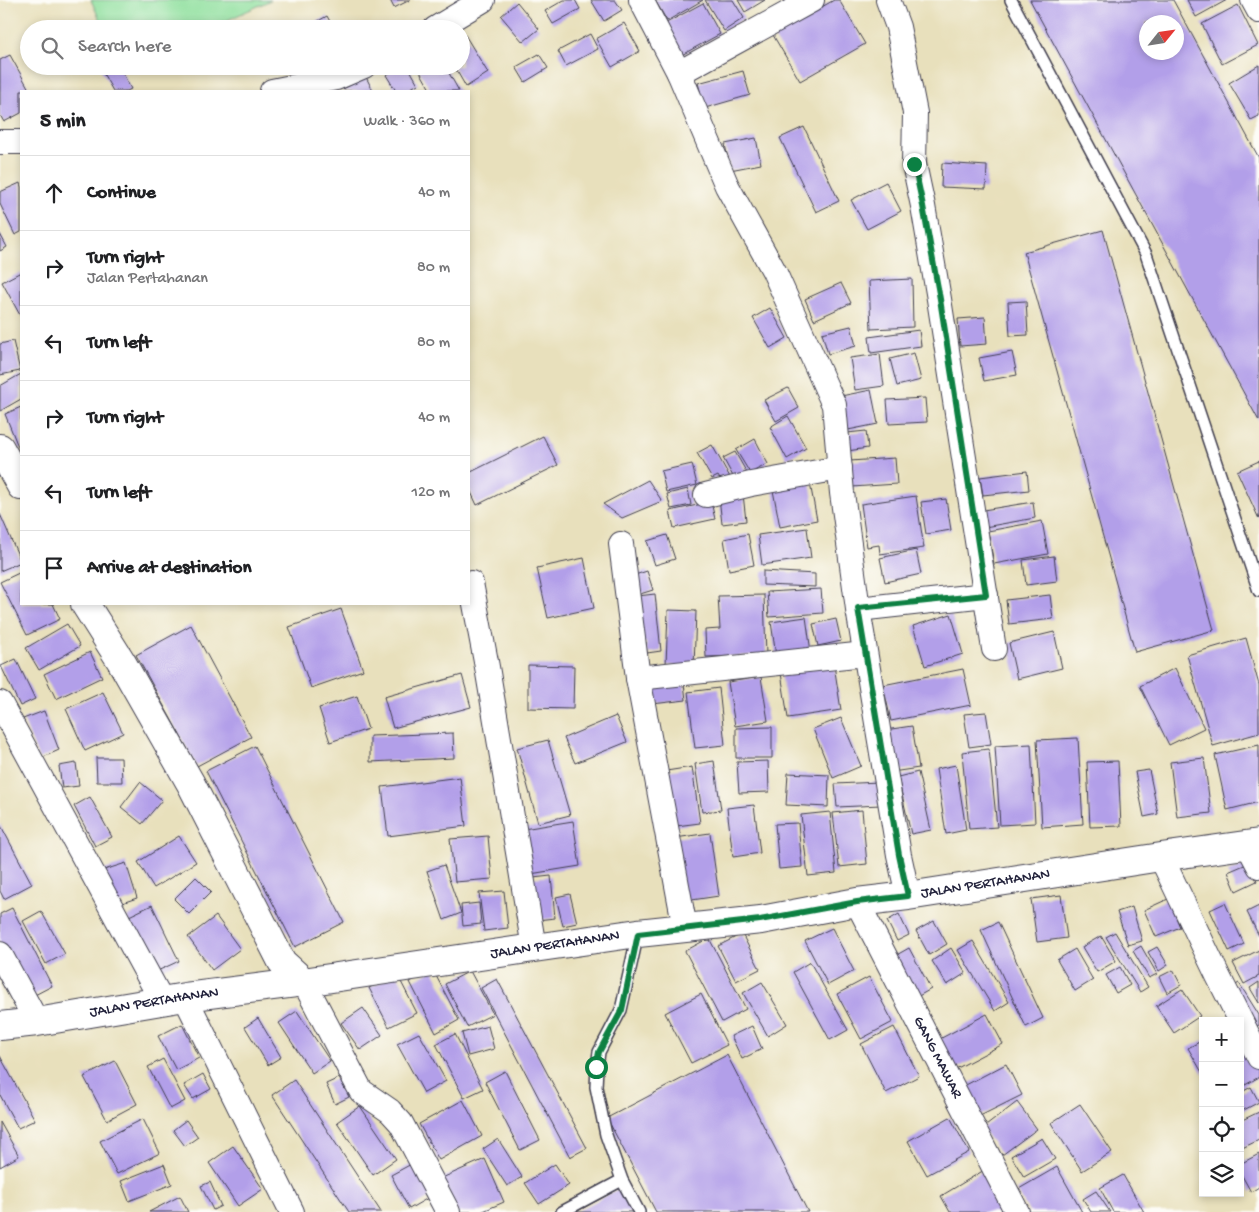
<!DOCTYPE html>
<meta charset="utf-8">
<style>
body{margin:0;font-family:"Gochi Hand",sans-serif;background:#f2f2f2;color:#202124}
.controls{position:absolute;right:15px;bottom:15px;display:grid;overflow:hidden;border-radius:0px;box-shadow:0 2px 8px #0003}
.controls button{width:45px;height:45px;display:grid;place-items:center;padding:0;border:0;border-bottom:1px solid #e0e0e0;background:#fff;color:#202124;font:25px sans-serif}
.compass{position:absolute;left:1139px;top:15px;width:45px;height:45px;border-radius:50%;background:#fff;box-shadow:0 2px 8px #0003;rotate:60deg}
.stop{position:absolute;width:15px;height:15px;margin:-11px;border:4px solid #0b8043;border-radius:50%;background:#fff}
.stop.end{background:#0b8043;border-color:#fff;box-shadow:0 1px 5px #0008}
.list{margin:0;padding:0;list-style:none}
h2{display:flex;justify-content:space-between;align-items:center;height:65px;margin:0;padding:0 20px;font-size:21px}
h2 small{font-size:16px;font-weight:400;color:#757577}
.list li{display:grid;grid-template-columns:32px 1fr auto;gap:15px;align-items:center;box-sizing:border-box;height:75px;padding:0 20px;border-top:1px solid #e0e0e0}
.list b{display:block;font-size:19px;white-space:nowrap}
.list p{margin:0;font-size:16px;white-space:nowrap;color:#757577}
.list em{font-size:16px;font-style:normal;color:#757577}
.icon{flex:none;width:28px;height:28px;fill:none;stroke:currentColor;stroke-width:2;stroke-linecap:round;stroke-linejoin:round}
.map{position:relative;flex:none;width:1259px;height:1212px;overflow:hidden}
.search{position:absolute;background:#fff;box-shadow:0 2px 8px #0003;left:20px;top:20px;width:450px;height:55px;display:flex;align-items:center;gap:12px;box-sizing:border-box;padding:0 18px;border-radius:28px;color:#757577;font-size:19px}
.panel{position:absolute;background:#fff;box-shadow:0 2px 8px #0003;left:20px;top:90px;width:450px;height:515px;border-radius:0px}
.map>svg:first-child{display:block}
</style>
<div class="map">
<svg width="1259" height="1212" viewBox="0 0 1259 1212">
<rect width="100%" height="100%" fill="#fdfcf7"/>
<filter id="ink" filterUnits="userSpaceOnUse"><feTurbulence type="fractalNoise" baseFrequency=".02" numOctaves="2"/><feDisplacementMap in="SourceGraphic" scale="10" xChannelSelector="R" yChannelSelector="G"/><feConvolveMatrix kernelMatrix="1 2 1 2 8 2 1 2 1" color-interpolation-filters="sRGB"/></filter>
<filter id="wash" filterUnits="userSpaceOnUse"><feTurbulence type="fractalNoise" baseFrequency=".0096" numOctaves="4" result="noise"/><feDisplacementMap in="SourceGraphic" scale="20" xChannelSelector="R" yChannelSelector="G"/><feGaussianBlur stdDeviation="1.12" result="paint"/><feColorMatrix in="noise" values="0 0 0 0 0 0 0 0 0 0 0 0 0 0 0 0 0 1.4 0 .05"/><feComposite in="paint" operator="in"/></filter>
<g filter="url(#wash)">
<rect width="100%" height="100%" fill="#e8e0bc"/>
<path fill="#90e09f" stroke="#59816d" d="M91 0H271L208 29H104Z"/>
<g id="blocks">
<path fill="#b29fe9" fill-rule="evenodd" d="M390 0H410L394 8Z
M564 0H575L580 9 553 24 545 11Z
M591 0H615L622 10 604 21Z
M655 0H703L667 21Z
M705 0H733L744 18 724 31Z
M738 0H765L745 12Z
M834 0H839L865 44 800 81 773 35Z
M1030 0H1173L1259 158V421ZM1146 22H1176V52H1146Z
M1187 0H1227L1196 17Z
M517 2 539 29 523 42 501 16Z
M703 3 720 34 676 58 659 27Z
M1238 5 1258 45 1222 64 1202 24Z
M327 16 334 29H304Z
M624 23 640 51 612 67 596 39Z
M590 34 598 49 566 66 558 51Z
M465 35 488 73 466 87 454 66H461V38Z
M539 54 548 68 525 82 516 67Z
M10 55 30 91H21V113L4 122 0 115V60Z
M1259 65V116L1251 120 1229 83Z
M99 66H119L131 89 127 91H113Z
M401 66H408L418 84 406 91H396L386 75Z
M422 66H445L459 91H431L418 68Z
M743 71 750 95 705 108 698 83Z
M366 77 373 91H345L343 89Z
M804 127 839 201 816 212 780 138Z
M756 138 761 164 730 170 725 144Z
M942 163 987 166 986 189 941 187Z
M886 182 901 211 867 229 851 200Z
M20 183 21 187V232L15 235 0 204V192Z
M1103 230 1214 630 1135 652 1024 252Z
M0 234 7 247 0 251Z
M21 272V317L2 282Z
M912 279 913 327 871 329 869 281Z
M841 283 851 303 814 320 805 299Z
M1026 301 1028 335 1010 336 1008 302Z
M770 308 787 338 770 348 753 318Z
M985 317 987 344 960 346 958 319Z
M851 326 856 346 828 354 822 333Z
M919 330 921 346 871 353 869 337Z
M13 341 20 371 0 375V344Z
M1012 352 1017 375 984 381 979 358Z
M914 353 921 380 897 386 890 359Z
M880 354 884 386 855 390 850 358Z
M21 374V399L0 411V386Z
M788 388 799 408 776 421 764 400Z
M871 390 878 424 848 430 841 396Z
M925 398 927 422 889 424 887 400Z
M21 407V448L19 449 5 414Z
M788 416 806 448 787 459 770 427Z
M866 431 868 448 840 452 838 434Z
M543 436 558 465 477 505 469 488V473Z
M755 439 768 464 750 473 736 450Z
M712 445 731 479 723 484 718 476 712 479 697 453Z
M735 452 747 473 735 480 723 458Z
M895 458 897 484 852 487 850 461Z
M1259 461V519L1237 471Z
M692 464 697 485 666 492 661 471Z
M1027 471 1029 490 983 495 980 477Z
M809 478 817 520 780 527 772 485Z
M648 480 662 501 622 518 603 504Z
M688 489 691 505 671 509 667 494Z
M743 494 746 521 722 524 719 497Z
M916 496 924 548 880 554 879 545 867 547 861 504Z
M946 499 951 530 926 534 921 502Z
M711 502 715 519 674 528 670 511Z
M1033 502 1035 518 979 528 977 511Z
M0 514 21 562 0 571Z
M1042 521 1048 554 994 564 988 531Z
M807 528 811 558 762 565 758 535Z
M748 534 754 565 729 570 724 539Z
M667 535 675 559 655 565 647 541Z
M916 550 921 574 885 582 880 558Z
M1054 556 1057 581 1026 585 1023 560Z
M584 558 594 608 548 618 537 568Z
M647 571 653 590 637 595 632 576Z
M763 571 815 574V587L763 585Z
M21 572V604H53L60 619 27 635 0 582Z
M821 589 823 613 769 617 767 592Z
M655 594 661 651 647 653 646 642 639 643 629 597Z
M764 595 766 655 706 657 705 630 720 629 718 596Z
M1050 595 1053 619 1009 624 1006 600Z
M341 609 363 670 311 688 289 627Z
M668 610 696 611 694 667 666 665Z
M951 614 963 654 925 666 913 626Z
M806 617 811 652 776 656 771 622Z
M836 619 841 641 818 646 813 624Z
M67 624 80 646 39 670 26 648Z
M191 625 251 737 197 766 136 655Z
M1054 632 1062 668 1017 679 1009 643Z
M1246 638 1259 685V733L1213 746 1187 655Z
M90 652 102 677 56 699 44 674Z
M16 659 35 699 20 706 1 666Z
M528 665 574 666 573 709 528 708Z
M834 665 841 710 788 718 781 673Z
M1175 668 1204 728 1169 745 1140 686Z
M963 669 971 705 891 721 883 685Z
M462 675 471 707 393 728 384 697Z
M683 675 686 700 644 705 641 679Z
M761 677 768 721 735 726 728 682Z
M719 688 725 745 695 748 688 692Z
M103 692 123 733 85 751 66 709Z
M357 696 368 729 330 742 319 708Z
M44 711 59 750 39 759 23 719Z
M986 712 991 744 969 747 964 714Z
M616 716 627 742 575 763 564 738Z
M841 718 861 766 833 778 813 729Z
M912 726 919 768 892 772 885 730Z
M772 727V758H736V728Z
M453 733 454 758 370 762V736Z
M1078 738 1083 824 1042 827 1037 740Z
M548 740 570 815 538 823 517 748Z
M1031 744 1035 823 1000 825 995 746Z
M1259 745V802L1227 810 1215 755Z
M255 746 344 922 295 947 206 771Z
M989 749 997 827 969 829 962 752Z
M96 758H121L122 782H97Z
M1204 758 1211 813 1177 817 1170 762Z
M714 761 721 810 702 812 695 764Z
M768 761 769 792 739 793 737 762Z
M1118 761 1121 826 1090 827 1087 762Z
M76 763 79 786 62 788 59 766Z
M956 765 966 830 946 834 936 769Z
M692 767 700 823 668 827 660 772Z
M1149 770 1158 814 1144 817 1135 772Z
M918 772 931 830 911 834 898 777Z
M788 773 829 775 828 807 786 805Z
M460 777 466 826 388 836 382 787Z
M140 782 162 800 142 824 121 807Z
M880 782 881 805 837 807 835 784Z
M90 797 112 837 95 846 74 806Z
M754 805 760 853 733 857 727 808Z
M862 810 867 864 839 867 833 813Z
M830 812 836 873 808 876 801 815Z
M573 821 580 866 524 875 517 830Z
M798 823 802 867 779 869 775 824Z
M0 824 32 884 4 899 0 891Z
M710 833 719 896 685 901 675 838Z
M179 836 196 862 154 888 138 862Z
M488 836 492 879 455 882 450 839Z
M126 863 137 898 116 905 104 870Z
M1249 863 1257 881 1236 891 1228 872Z
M444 865 461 913 444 920 427 871Z
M551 876 555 918 537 920 533 878Z
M196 877 211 892 189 914 174 899Z
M504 891 508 928 484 931 479 893Z
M570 894 577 923 563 926 556 897Z
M1061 895 1067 938 1037 942 1031 899Z
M1168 899 1180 927 1156 937 1144 910Z
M479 903 481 924 463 926 461 905Z
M1225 903 1244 944 1229 951 1210 910Z
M152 905 179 961 153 973 127 917Z
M1259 906V936L1247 912Z
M1132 907 1142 941 1128 945 1117 912Z
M12 908 52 986 29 998 0 942V914Z
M41 911 65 954 46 964 23 921Z
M899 914 909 935 897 941 887 921Z
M216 916 240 949 212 970 188 937Z
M934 921 947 944 929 955 916 931Z
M998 922 1043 1018 1026 1027 981 930Z
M832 928 854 971 828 985 805 941Z
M1115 932 1148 987 1140 992 1106 937Z
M742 934 760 969 736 981 718 946Z
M1101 936 1116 961 1097 972 1082 947Z
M709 938 746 1009 722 1022 685 951Z
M973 941 1009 1002 995 1011 958 950Z
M1141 946 1157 974 1149 978 1133 951Z
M1157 947 1168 965 1159 971 1148 952Z
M909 948 931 989 915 998 893 957Z
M951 948 966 973 947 985 932 961Z
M1075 949 1093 980 1075 991 1057 960Z
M1259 950V976L1244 984 1233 963Z
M810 962 848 1030 830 1040 793 972Z
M1120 967 1130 985 1116 993 1106 975Z
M433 970 459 1020 436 1033 410 982Z
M1173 970 1181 985 1167 993 1159 977Z
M470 971 493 1014 467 1027 445 984Z
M397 974 417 1013 389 1027 369 988Z
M869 977 893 1022 861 1039 837 994Z
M497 979 587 1148 570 1157 481 988Z
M762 982 787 1024 768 1036 743 993Z
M1259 982V1003L1250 988Z
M1239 983 1259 1015V1025L1252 1029 1228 990Z
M1182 989 1200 1016 1174 1033 1156 1006Z
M701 994 727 1045 691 1063 665 1013Z
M363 1008 382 1035 360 1050 341 1023Z
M297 1011 330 1061 312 1073 279 1023Z
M987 1014 1003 1044 948 1073 932 1043Z
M258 1018 281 1057 268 1065 245 1027Z
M182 1024 199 1058 176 1070 158 1036Z
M488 1026 494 1049 468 1056 462 1033Z
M752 1026 762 1049 742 1059 731 1036Z
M894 1027 919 1076 886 1093 861 1044Z
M419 1033 446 1081 424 1093 397 1044Z
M455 1034 483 1089 464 1098 436 1044Z
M1240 1035 1259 1069V1077L1240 1088Z
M1203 1040V1074L1188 1048Z
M727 1055 808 1212H656L607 1118Z
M0 1056 35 1120 18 1128 0 1095Z
M163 1059 185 1101 170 1109 148 1067Z
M115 1061 137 1104 107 1120 84 1077Z
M1006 1064 1022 1095 976 1118 960 1088Z
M505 1071 540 1140 520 1150 485 1082Z
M203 1074 211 1089 193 1099 184 1085Z
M339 1078 349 1097 335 1104 326 1084Z
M294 1080 381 1212H349L272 1095Z
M1251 1087 1259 1102 1240 1112V1093Z
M463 1100 482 1136 439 1160 419 1124Z
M1017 1102 1037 1129 1002 1155 982 1129Z
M1080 1104 1112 1152 1082 1171 1051 1123Z
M360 1106 396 1159 373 1175 337 1122Z
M1259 1112V1140L1240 1149V1121Z
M950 1117 969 1152 927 1175 908 1141Z
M143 1119 160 1153 117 1174 100 1141Z
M186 1120 198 1137 185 1146 173 1130Z
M0 1122 19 1156 0 1167Z
M1042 1138 1055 1159 1024 1177 1011 1156Z
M498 1139 522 1177 507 1186 483 1149Z
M233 1146 263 1189 238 1206 209 1163Z
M1259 1154V1187L1251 1192 1240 1172V1164Z
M485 1159 504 1202 481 1212H457L442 1178Z
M417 1161 435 1194 409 1209 391 1175Z
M164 1164 172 1184 129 1201 121 1181Z
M555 1164 569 1185 539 1204 525 1183Z
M1057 1167 1082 1212H1029L1017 1190Z
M986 1169 1008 1207 999 1212H950L941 1196Z
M1123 1175 1144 1212H1113L1100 1188Z
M210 1182 221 1206 213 1210 201 1186Z
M624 1186 638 1212H576Z
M1096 1191 1110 1212H1091L1083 1199Z
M180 1196 188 1212H149Z"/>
</g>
</g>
<g filter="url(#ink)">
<use href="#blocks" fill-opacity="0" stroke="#403e4e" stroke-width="1"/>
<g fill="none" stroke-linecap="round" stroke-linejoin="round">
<g stroke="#403e4e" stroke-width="14">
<path id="lane" d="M1011 0 1146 254 1259 591
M622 1180 639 1212
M562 1212 622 1180 606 1135 596 1087 597 1067 599 1052 621 1010 638 933"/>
</g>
<g stroke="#403e4e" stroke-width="26">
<g id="street">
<path d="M641 0 679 73 727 186 774 271 834 405 842 493 858 609 899 855 908 896"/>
<path d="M888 0 898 27 915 113 914 164 923 206 939 299 994 649"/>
<path d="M1253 0 1259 11"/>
<path d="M435 29 483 0"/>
<path d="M679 73 812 0"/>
<path d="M272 91 336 78 364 66"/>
<path d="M0 142H21"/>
<path d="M706 495 751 484 840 468"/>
<path d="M621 544 638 678 685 928"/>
<path d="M471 583 487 667 534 948"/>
<path d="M858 609 986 595"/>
<path d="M638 678 865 654"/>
<path d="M0 703 162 1001"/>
<path d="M1248 845 1259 866"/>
<path d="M1161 857 1218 976 1259 1057"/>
<path id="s1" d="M857 902 1017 1212"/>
<path d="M0 954 37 1022"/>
<path d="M304 982 361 1091 390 1111 401 1123 448 1212"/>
<path d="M185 997 292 1212"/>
</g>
</g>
<g stroke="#403e4e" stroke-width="30">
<path id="secondary" d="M0 448 21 486
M85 604 121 661 191 784 282 962 304 982"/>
</g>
<g stroke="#403e4e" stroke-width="30">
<g id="primary">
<path id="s2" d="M0 1026 37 1022 185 997 304 982 534 948 638 933 761 920 857 902 908 896 1161 857 1259 843"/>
</g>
</g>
<use href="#lane" stroke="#fff" stroke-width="11"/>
<use href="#street" stroke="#fff" stroke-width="24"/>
<use href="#secondary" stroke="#fff" stroke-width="28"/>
<use href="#primary" stroke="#fff" stroke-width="28"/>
</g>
</g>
<g fill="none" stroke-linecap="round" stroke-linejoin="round" filter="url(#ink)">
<path stroke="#0b8043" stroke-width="6" d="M596 1067 599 1052 622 1010 638 934 760 920 857 902 908 896 899 855 858 608 986 595 940 299 923 206 914 164"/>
</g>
<g text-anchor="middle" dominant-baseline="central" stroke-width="4" stroke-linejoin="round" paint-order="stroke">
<g font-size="15" fill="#22223b" stroke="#fdfcf7">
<text stroke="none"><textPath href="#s2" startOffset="996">JALAN PERTAHANAN</textPath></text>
<text stroke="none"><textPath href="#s2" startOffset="561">JALAN PERTAHANAN</textPath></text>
<text stroke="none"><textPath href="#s2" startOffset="156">JALAN PERTAHANAN</textPath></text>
<text stroke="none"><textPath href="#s1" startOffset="175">GANG MAWAR</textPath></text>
</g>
</g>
</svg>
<div class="controls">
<button>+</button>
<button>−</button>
<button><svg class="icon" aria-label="locate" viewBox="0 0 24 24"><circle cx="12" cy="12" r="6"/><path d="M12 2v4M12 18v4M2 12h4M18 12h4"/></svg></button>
<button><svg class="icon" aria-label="layers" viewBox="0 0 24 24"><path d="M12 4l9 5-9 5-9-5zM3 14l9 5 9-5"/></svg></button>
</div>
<svg class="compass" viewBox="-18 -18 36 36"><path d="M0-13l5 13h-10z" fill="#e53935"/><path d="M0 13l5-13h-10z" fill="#757577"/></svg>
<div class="stop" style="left:596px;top:1067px"></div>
<div class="stop end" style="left:914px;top:164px"></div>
<div class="search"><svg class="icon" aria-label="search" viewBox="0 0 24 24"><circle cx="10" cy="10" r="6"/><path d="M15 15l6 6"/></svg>Search here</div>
<section class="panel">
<h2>5 min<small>Walk · 360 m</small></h2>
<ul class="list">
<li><svg class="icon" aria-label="ahead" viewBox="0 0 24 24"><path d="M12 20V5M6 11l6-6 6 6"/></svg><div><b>Continue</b></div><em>40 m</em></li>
<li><svg class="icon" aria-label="right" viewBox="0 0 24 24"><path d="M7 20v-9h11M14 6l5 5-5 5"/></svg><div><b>Turn right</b><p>Jalan Pertahanan</p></div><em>80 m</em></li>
<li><svg class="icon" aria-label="left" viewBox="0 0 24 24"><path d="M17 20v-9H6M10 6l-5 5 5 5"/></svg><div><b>Turn left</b></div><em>80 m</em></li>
<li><svg class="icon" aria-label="right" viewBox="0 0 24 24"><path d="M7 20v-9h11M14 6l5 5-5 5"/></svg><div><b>Turn right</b></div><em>40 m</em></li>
<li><svg class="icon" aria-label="left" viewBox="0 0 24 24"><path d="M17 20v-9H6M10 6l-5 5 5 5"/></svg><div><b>Turn left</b></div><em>120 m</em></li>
<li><svg class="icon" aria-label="arrive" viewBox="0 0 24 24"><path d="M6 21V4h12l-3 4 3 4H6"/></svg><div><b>Arrive at destination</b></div></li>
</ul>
</section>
</div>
